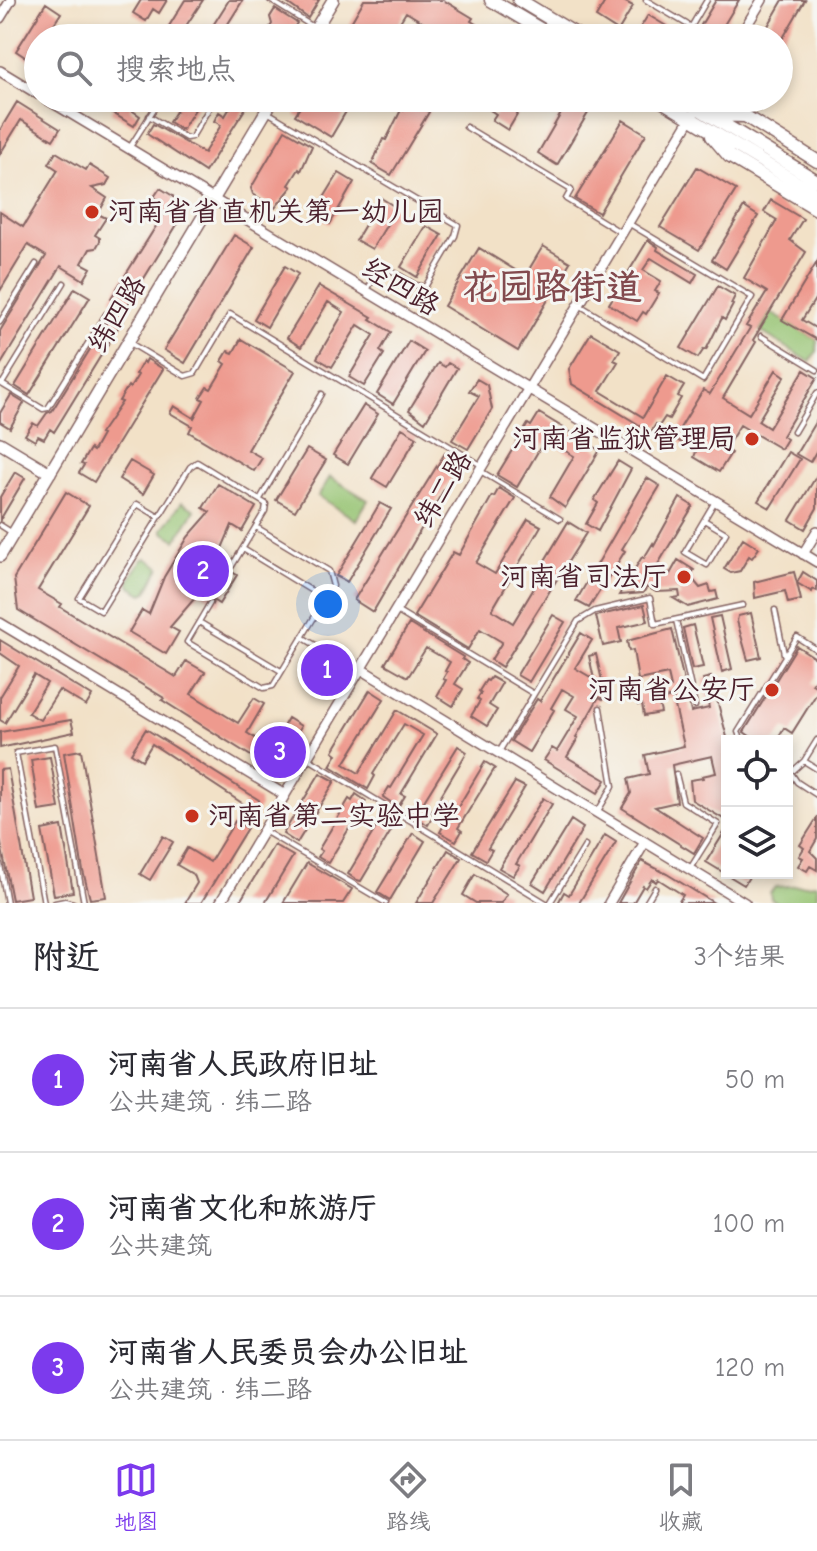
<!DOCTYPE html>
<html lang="zh">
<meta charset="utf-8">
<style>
body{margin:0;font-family:"Comic Neue","LXGW WenKai TC",sans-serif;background:#f2f2f3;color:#2b2b33}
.controls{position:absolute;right:24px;bottom:24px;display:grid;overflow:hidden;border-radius:0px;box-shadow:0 4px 12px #0003}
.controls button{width:72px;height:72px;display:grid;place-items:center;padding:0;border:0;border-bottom:2px solid #e1e1e2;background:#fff;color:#2b2b33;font:40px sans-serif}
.you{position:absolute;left:328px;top:604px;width:28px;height:28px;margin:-20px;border:6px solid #fff;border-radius:50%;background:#1a73e8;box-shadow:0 0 0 12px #1a73e833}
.badge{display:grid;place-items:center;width:52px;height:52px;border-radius:50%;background:#7c3aed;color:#fff;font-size:26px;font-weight:700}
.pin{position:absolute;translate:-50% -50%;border:4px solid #fff;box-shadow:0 2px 8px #0006}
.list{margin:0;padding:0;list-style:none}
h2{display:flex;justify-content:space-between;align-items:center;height:104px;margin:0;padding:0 32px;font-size:34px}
h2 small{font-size:26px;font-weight:400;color:#7c7c81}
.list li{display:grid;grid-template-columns:52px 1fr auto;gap:24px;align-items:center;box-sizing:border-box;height:144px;padding:0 32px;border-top:2px solid #e1e1e2}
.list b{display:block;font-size:30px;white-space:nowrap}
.list p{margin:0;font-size:26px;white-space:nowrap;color:#7c7c81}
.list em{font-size:26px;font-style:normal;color:#7c7c81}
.icon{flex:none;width:44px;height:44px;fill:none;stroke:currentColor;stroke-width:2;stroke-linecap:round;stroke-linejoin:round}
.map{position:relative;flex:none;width:817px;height:903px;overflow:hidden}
.search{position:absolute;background:#fff;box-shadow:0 4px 12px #0003;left:24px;right:24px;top:24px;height:88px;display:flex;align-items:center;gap:20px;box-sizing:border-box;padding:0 28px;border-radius:44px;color:#7c7c81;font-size:30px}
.sheet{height:536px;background:#fff}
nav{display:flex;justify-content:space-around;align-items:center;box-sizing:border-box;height:112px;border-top:2px solid #e1e1e2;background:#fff;font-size:22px;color:#7c7c81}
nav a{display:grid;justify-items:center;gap:4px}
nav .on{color:#7c3aed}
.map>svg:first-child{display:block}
</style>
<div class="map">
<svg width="817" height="903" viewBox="0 0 817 903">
<rect width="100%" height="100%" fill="#f6f6f2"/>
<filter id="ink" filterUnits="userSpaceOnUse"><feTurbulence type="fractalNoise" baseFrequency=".0125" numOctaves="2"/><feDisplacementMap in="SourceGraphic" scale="16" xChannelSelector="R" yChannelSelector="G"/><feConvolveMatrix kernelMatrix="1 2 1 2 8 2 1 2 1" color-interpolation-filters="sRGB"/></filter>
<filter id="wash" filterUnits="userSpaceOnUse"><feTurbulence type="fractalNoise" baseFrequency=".006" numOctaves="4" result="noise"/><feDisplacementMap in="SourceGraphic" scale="32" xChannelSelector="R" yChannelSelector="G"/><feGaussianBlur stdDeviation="1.8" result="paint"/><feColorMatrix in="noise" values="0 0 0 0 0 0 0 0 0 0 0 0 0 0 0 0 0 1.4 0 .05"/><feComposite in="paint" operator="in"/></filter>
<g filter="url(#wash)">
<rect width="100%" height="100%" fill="#f2e1c7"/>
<path fill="#94c270" stroke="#6f704e" stroke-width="2" d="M771 313 817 340V351L810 362 760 331Z
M330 477 368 500 356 520 318 496Z
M182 502 195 510 176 540 163 532V529Z
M146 558 160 567 147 592 143 594 131 587 129 581 142 560Z
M817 884V903H778L771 899 770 893 775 887Z"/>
<g id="blocks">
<path fill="#ee9a8e" d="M141 0H167L159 13 153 9 146 21 133 13Z
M185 0H203L178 38 166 31Z
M229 0H243L219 38H205Z
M283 0H319L308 18Z
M364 0H443L473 18 471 21 492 34 489 38H449L406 12 390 38H342Z
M606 0H622L633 6 618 31 596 17Z
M716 0H739L718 35 701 25Z
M783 0H805L783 38H761Z
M46 3 61 13 45 38H38V71L29 65 31 61 16 51Z
M275 9 297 23 287 38H263L272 24 270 17Z
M648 15 668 27 662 38H634Z
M120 98H137L130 109 140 116 134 126 111 112Z
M184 98H202L182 130 169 122 177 110 174 108Z
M236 98H252L205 172 147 134 153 124 204 153 221 125 214 121 219 112 225 116Z
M306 98H354L331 137 295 115Z
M498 98H527L508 130 492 120 496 114 490 110Z
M570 98H597L557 165 538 153Z
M410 101 429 112 391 175 372 164 383 139 386 140 402 108 404 110Z
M17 102 60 129 53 140 21 120 0 154V130Z
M623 120 646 134 599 213 575 199Z
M285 130 312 146 301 171 299 169 289 185 292 187 275 208 253 194 251 188Z
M56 152 86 170 89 165 110 178 106 185 92 188 107 198 98 214 106 218 95 235 100 238V241L96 248 90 249 82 263 91 268 84 280 61 266 0 366V331L46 256 28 245 0 291V212L23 227 58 170 49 164Z
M697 167 736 190 699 250 660 227Z
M339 173 354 182 330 224 314 214Z
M160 188 173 196 178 223 124 311 127 313 54 432 50 429 44 439 38 436 35 441 25 435 33 423 38 426 47 413 52 411 110 317 117 302 111 298 163 215 160 201 154 197Z
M381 198 397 208 372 249 356 240Z
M771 200 803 219 790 240 806 252 753 340 756 342 723 398 749 414 776 370 785 376 758 421 769 428 804 370 817 378 782 436 787 439 781 449 740 425 725 449 731 453 719 472 694 457 696 452 674 438 703 390 710 394 750 328 746 326 767 292 744 278 777 220 764 212Z
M744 207 758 216 726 269 712 260Z
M426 226 442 235 417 277 401 267Z
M234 235 254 247 185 363 164 350Z
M648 240 658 247 657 250 697 274 692 283 651 258 643 270 661 281 655 291 659 293 646 314 643 312 637 321 609 304Z
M543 246 570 262 518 351 444 306 479 248 525 276Z
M817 262V296L802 320 817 329V340L782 320Z
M285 266 298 274 267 327 254 319Z
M319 286 372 317 370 319 391 332 380 351 384 354 364 386 349 377 374 335 358 325 332 367 317 358 344 312 328 302 301 347 287 338Z
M718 286 735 296 731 304 733 305 725 320 722 318 706 350 704 349 698 358 681 348Z
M75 288 90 297 29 395 15 386Z
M591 333 620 350 614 360 618 362 600 391 643 417 667 376 684 386 678 396 681 398 669 419 665 417 659 426 656 424 651 432 572 384 569 369Z
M241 339 295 371 248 450 262 458 254 471 189 432 192 426 170 413 174 406 194 418 204 400 200 398 207 387 211 389 226 364 222 361 228 351 233 353Z
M409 341 425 351 393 404 377 394Z
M147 359 163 369 94 482 79 473 84 465 81 464 90 449 93 451 102 435 100 434 122 402 119 401 128 386 130 388 138 375 136 374 143 361 145 363Z
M438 363 445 367 448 363 457 368 425 422 409 410Z
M477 379 487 385 492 409 468 449 452 440 479 396 469 391Z
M11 395 24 403 10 428 0 422V413Z
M364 405 378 414 348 464 333 455Z
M539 413 575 435 574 438 600 450 565 508 550 497 574 456 550 442 548 446 543 443 517 487 497 475 528 424 531 426Z
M817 419V450L810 462 796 454Z
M402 428 417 437 387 487 372 478Z
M307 449 326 460 295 511 276 500Z
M788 452 800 459 770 508 758 501Z
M445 453 460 462 373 612 354 600Z
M130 461 154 475 143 494 119 479Z
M618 461 631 469 598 531 586 524 598 503 594 500Z
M15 472 25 478 0 520V497Z
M817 475V508L805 529 790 520Z
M647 478 660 486 622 549 625 551 589 608 576 601Z
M218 484 256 507 242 531 232 525 216 562 237 575 219 604 200 592 170 627 179 632 166 654 129 632 142 610 149 614 164 577 188 537 210 512 203 508Z
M499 488 515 498 476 563 495 574 528 519 541 526 492 610 513 623 536 585 532 582 568 522 586 533 502 667 491 660 502 642 480 629 468 649 414 616 453 552 459 555 492 496 494 497Z
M66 492 89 506 38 590 62 604 60 607 176 677 186 661 205 672 191 694 238 723 254 698 264 704 247 733 271 748 288 718 301 726 282 758 286 760 278 773 162 700 164 698 18 610 14 578Z
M680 498 693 506 657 566 670 574 678 560 694 570 690 576 700 588 709 585 711 592 716 591 718 599 688 607 673 598 680 597 679 591 656 592 647 587 643 593 619 595 642 557 644 558 653 543 654 545Z
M380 503 391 509 347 582 336 576Z
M743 538 759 548 752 558 749 556 740 571 731 573 724 569Z
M794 572 797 583 803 572 817 581V591L813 589 812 592 797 583 801 600 788 603 785 591 755 598 754 582Z
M644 605 648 621 618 628 621 642 603 646 596 616Z
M751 613 761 657 748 660 737 621 738 616Z
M553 615 565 622 529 682 517 675Z
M720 616 732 669 722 672 710 618Z
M409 624 463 657 462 659 468 663 455 684 463 689 453 706 437 696 446 680 443 679 447 672 445 671 450 662 426 648 408 677 385 664Z
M693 625 703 667 692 669 683 628Z
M672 629 691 712 709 708 703 679 711 677 728 741 727 821 692 800 690 780 703 778 702 776 716 773 712 756 672 765 677 802 655 807 703 838 694 853 622 808 631 793 628 779 649 774 645 755 684 746 673 697 658 700 661 713 644 716 642 704 638 705 636 695 671 687 668 674 638 680 633 650 629 651 627 641Z
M581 633 592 640 575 668 594 679 589 656 596 654 605 694 603 699 599 697 576 737 578 738 567 757 606 780 598 793 544 760 552 748 557 751 578 716 566 709 574 696 562 689 551 708 554 710 529 752 511 741 537 699 540 701Z
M0 640 92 696 86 706 59 690 40 720 28 713 47 683 34 675 5 723 0 720V697L19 666 0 653Z
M797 646 817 659V676L812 684 817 687V693L792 733 784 728 776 741H757L744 732Z
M491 677 502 683 489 705 497 710 487 726 471 716 480 701 477 699 481 693 479 691 486 680 488 681Z
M370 690 384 699 344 764 359 773 397 710 437 734 401 794 405 796 398 807 383 797 389 787 391 788 423 735 404 724 373 774 375 776 368 789 330 766 337 754 333 751Z
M71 720 74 732 0 748V732Z
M146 729 259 800 260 807 254 817 242 810 245 805 152 744 142 760 131 753Z
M458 746 467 752 431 812 434 814 428 825 413 815 419 805 421 806Z
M81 750 106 897 90 899 83 871 64 753Z
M50 757 59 808 39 811 31 760Z
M485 762 495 768 458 828 462 831 456 841 440 832 446 821 449 822Z
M8 769 30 897 12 900 0 839V770Z
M320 773 335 781 297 843 283 834Z
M515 782 525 787 488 848 492 850 486 860 472 852Z
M356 794 366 801 328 863 318 857 322 851 319 849 349 799 352 801Z
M543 798 552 804 516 864 520 866 513 876 499 868Z
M386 811 397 821 361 881 357 880 348 874Z
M817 818V839L810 851 817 858V870L810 866 807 871 798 866 803 858 799 856 804 848 800 845Z
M571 820 583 828 545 891 532 883Z
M235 821 247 828 201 903H185L197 883 194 875 177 865 187 848 210 862Z
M62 826 73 892 54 895 42 830Z
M727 828V873H743L749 877 744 885 706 862Z
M413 833 425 841 390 900 377 892Z
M605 835 616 842 579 903H558L564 892 569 895Z
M163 836 173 842 150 880 140 874Z
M274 845 293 856 265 903H239Z
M448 850 461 858 433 903H416Z
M642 861 667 874 714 903H678L683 895 658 879 656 882 652 879 646 888 643 886 633 903H618Z
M307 863 352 889 343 903H283Z
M475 874 507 894 501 903H476L463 895Z"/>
</g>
</g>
<g filter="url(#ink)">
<use href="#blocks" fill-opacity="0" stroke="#856362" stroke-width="2"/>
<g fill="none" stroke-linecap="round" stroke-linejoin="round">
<g stroke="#856362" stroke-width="7">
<path id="service" d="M270 0 315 28
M646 0 710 38
M691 27 707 0
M269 113 458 225 455 236 425 287 416 285 382 265 367 290
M149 116 186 138 192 137 215 98
M466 127 571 190 566 199 620 232
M130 147 161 98
M581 306 703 380 752 297 628 223
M0 322 36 264
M761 336 817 370
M130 343 185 376 195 373 230 314 481 465
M0 383 43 409 48 408 106 314
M2 384 64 283
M794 432 817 393
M482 472 560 519
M260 499 322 394
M159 517 137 504 79 598 101 611 190 467 197 462 266 504 265 511 232 566
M704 520 726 533 707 565 685 552 714 503
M0 525 11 532
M243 549 325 599
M210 603 187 642 264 688 273 686 333 586 329 571 256 527
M775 610 784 654
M398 612 534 694
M676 620 695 706
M199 622 281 671
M302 637 358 671
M817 740 804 761 817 769
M742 741 738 732 797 637 817 650
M499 752 578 621 595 611 650 598 655 624 743 605
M309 759 546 903
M789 769 794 770 804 761
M789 770 797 782 817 795
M676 774 683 802 718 824 691 867
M598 811 613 786 600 708
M266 832 386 903
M0 864 7 903
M44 903 16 753 55 746 84 903
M55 903 65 901 73 903
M550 903 585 846
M646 903 655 888"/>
</g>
<g stroke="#856362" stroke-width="12">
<path id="minor" d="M0 18 11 0
M739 38 762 0
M0 71 38 94
M45 98 817 562
M803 554 817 531
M0 623 285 795
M361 669 745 903
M220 903 703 98
M609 903 645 842"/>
</g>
<g stroke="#856362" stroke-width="14">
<path id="tertiary" d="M310 38 333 0
M0 443 50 473
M0 556 274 98"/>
</g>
<g stroke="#856362" stroke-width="15">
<path id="secondary" d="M491 0 555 38
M519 0 582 38
M657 98 817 195
M681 98 817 181
M709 115 745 116 817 161
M712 136 729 156 817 209"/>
</g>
<use href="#service" stroke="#fff" stroke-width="4"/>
<use href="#minor" stroke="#fff" stroke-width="9"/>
<use href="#tertiary" stroke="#fff" stroke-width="11"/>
<use href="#secondary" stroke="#fff" stroke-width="12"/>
</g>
</g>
<g fill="#c8321e" stroke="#f6f6f2" stroke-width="3">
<circle cx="92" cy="212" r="8"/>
<circle cx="752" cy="439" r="8"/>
<circle cx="684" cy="577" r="8"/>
<circle cx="772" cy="690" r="8"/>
<circle cx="192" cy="816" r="8"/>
</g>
<g text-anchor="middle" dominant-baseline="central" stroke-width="6" stroke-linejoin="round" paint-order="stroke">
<g font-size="28" fill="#4a1f2b" stroke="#f6f6f2" text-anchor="end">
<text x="108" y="212" text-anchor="start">河南省省直机关第一幼儿园</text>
<text x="736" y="439">河南省监狱管理局</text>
<text x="668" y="577">河南省司法厅</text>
<text x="756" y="690">河南省公安厅</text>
<text x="208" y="816" text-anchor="start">河南省第二实验中学</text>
</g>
<g font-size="28" fill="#4a1f2b" stroke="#f6f6f2">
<text transform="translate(401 287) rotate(31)">经四路</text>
<text transform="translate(117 314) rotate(-59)">纬四路</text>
<text transform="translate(443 489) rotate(-59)">纬二路</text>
</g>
<g font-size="36" font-weight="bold" fill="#834a4e" stroke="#f6f6f2">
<text x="552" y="287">花园路街道</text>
</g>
</g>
</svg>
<div class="controls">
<button><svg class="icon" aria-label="locate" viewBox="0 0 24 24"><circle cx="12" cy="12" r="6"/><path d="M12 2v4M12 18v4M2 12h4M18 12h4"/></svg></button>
<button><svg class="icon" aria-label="layers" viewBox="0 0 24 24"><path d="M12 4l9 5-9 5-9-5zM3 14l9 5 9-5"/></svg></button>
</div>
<div class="you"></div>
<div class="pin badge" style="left:327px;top:670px">1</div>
<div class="pin badge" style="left:203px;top:571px">2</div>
<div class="pin badge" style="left:280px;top:752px">3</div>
<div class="search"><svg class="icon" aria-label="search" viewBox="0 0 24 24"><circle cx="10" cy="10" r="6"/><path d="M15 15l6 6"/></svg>搜索地点</div>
</div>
<section class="sheet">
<h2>附近<small>3个结果</small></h2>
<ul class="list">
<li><span class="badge">1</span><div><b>河南省人民政府旧址</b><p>公共建筑 · 纬二路</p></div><em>50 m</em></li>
<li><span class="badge">2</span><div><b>河南省文化和旅游厅</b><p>公共建筑</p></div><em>100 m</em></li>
<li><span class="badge">3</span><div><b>河南省人民委员会办公旧址</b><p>公共建筑 · 纬二路</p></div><em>120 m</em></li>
</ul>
</section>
<nav>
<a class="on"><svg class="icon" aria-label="map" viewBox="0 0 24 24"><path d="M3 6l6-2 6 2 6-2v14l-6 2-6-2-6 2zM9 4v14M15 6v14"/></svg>地图</a>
<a><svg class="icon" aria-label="directions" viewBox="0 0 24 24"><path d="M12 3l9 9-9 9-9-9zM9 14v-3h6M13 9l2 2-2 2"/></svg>路线</a>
<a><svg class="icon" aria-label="saved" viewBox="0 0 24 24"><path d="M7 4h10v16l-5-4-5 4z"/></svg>收藏</a>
</nav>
